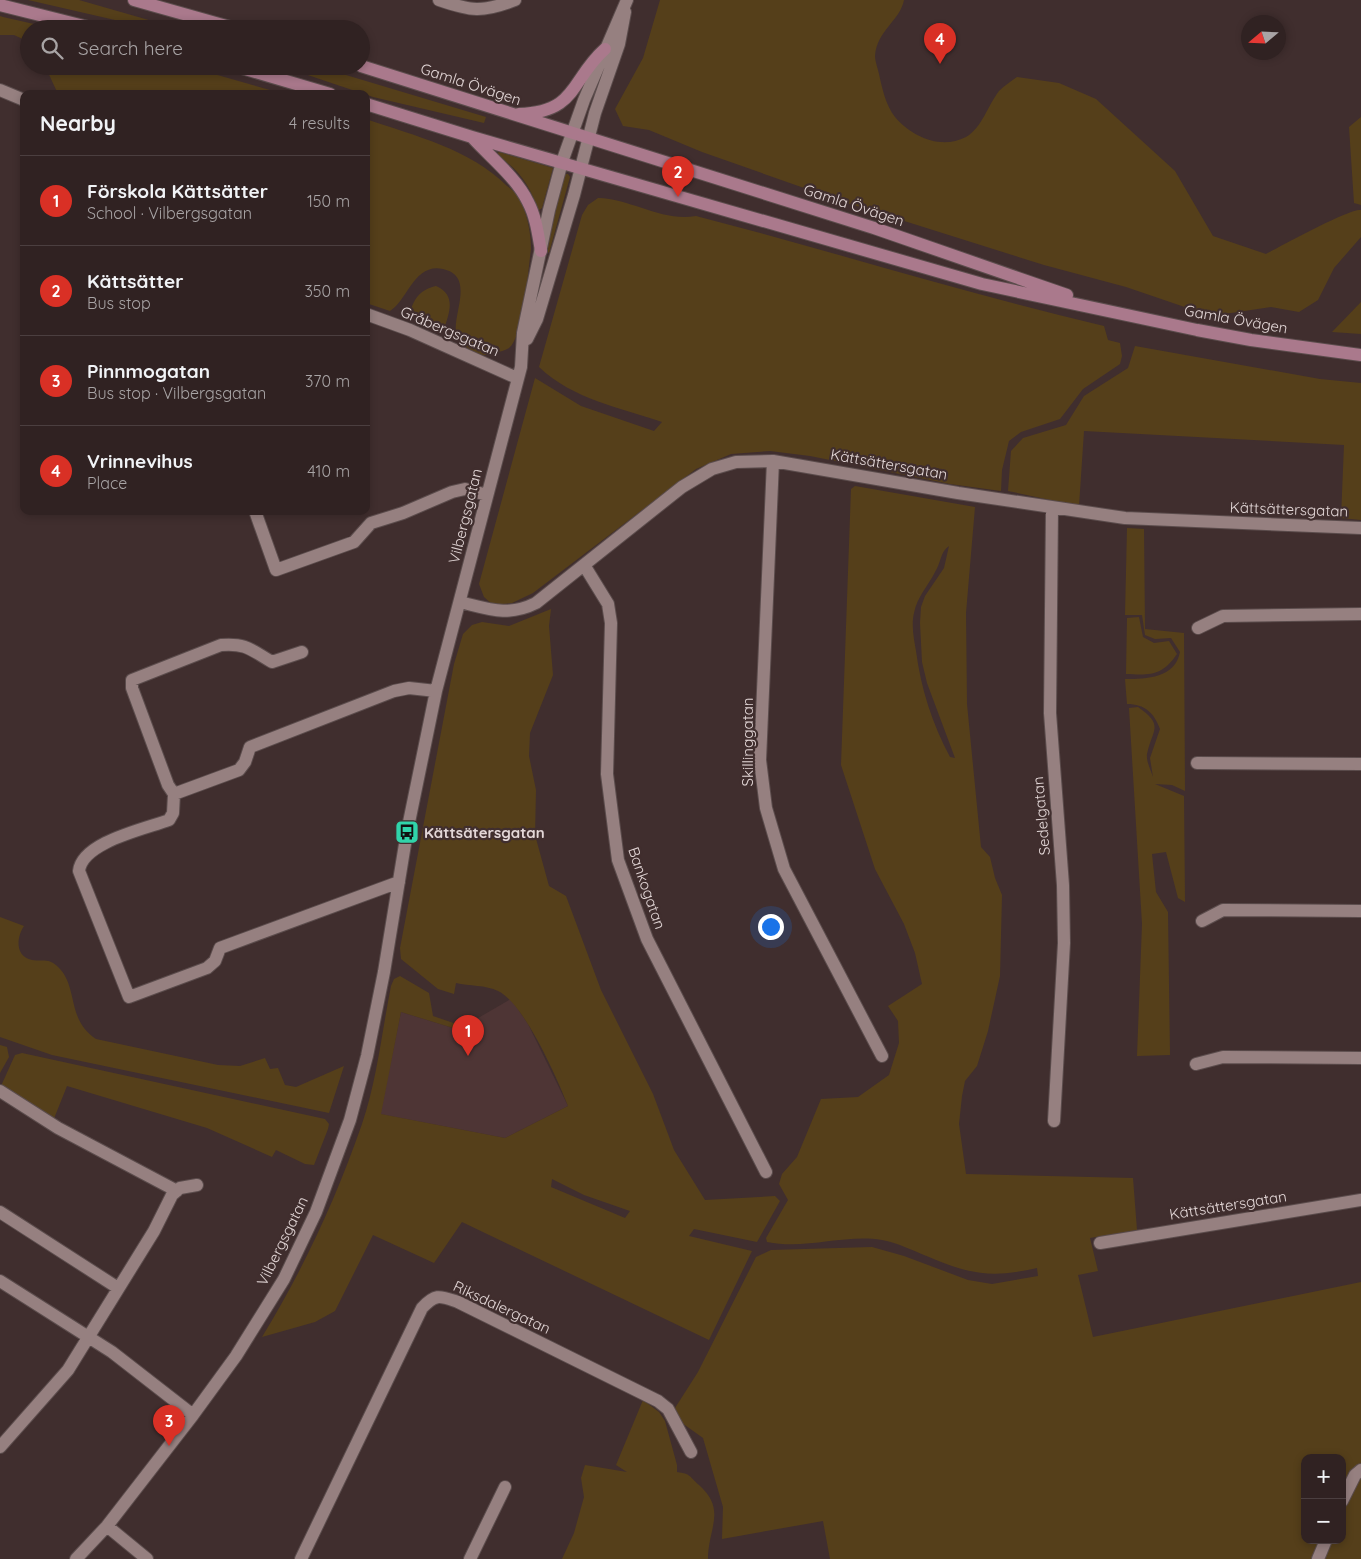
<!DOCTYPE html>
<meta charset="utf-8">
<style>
body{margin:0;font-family:Quicksand,sans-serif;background:#3c2f2f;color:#f1f3f6}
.controls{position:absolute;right:15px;bottom:15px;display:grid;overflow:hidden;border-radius:10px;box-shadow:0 2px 8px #0003}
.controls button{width:45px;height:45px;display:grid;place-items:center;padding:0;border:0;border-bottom:1px solid #4b3f40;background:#302222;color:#f1f3f6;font:25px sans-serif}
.compass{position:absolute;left:1241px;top:15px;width:45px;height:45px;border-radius:50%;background:#302222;box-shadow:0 2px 8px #0003;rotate:251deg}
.you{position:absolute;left:770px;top:926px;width:18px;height:18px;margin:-12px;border:4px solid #fff;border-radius:50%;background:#1a73e8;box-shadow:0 0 0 8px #1a73e833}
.badge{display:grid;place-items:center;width:32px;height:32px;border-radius:50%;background:#d93025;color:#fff;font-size:16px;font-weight:700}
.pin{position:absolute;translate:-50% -41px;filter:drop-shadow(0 1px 2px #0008)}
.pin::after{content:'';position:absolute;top:26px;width:18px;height:15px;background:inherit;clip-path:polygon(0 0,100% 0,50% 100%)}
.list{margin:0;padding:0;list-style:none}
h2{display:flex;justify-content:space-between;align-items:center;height:65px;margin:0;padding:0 20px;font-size:21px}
h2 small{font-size:16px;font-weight:400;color:#a8a4a5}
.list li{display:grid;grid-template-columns:32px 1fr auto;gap:15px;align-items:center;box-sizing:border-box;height:90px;padding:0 20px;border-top:1px solid #4b3f40}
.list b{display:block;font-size:19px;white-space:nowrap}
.list p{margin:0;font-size:16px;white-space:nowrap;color:#a8a4a5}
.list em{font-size:16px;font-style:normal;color:#a8a4a5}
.icon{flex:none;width:28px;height:28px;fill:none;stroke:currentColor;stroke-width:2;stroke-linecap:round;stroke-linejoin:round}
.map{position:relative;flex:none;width:1361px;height:1559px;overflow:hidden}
.search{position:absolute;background:#302222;box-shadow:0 2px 8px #0003;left:20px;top:20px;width:350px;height:55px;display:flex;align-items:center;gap:12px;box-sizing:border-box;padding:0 18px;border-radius:28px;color:#a8a4a5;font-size:19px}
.panel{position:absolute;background:#302222;box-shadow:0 2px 8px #0003;left:20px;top:90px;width:350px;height:425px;border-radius:10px}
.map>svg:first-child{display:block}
</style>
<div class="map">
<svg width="1361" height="1559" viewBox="0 0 1361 1559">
<rect width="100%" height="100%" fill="#402e2e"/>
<path fill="#4e3535" d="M511 999 528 1024 568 1106 505 1138 380 1114 401 1012 463 1031 473 1028V1021Z"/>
<path fill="#553f1a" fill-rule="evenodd" d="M28 0H79L180 29H154Z
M660 0H904C900 21 877 30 875 56 875 61 878 69 879 74 882 88 886 106 895 117 912 137 941 150 966 137 982 128 988 105 999 91 1004 86 1011 81 1017 77L1059 83 1096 99 1175 171 1213 236 1266 254C1281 246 1350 208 1361 210V237L1334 268 1318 300 1299 312 1271 307 1211 316 1126 287 1044 265 844 202 702 152 649 130 623 126 615 109 643 58Z
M0 16 3 17 56 29H29V42L14 35H0Z
M45 66H186L284 94H58Z
M281 66H316L486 117 484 123 373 97Z
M1361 117V205L1354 203 1349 127Z
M366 119C415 136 470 149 507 186 511 189 516 193 518 197 527 211 531 233 531 249 528 269 524 336 509 348 506 350 499 352 495 353 487 356 480 356 473 351 466 347 458 342 456 332 453 313 475 276 443 269 414 263 408 300 390 311L366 303Z
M499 152 553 168 542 208 538 211C532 188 517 166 495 155Z
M565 174H568L570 177 549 253 547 251 548 234Z
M598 198C632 199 662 222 696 216 832 251 967 294 1104 326L1108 340 1120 343 1122 356 1120 364 1083 389 1060 419 1021 432 1009 441 1002 470 1001 491 950 484 810 456 770 451 731 454 696 469 533 593 512 603 493 605 484 597 479 584 535 378 581 406 654 431 662 422C619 407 574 400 539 367L582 215 588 205Z
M436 286C456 295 450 311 444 329L409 315C414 299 419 290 436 286Z
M1361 302V334L1332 332Z
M1135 346 1320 379 1361 383V520L1341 518 1344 445 1084 431 1079 506 1008 491 1011 451 1023 438 1066 425 1084 396 1128 368Z
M855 486 975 507 966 613 967 704 981 847 990 857 995 878 1002 895 1000 976 988 1031 977 1066 965 1081 962 1096 959 1124 966 1174 1133 1178 1137 1230 1090 1238 1098 1271 1078 1275 1093 1337 1361 1282V1559H830L823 1521 722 1539 723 1507 703 1438 682 1423 675 1408 698 1372 756 1257 771 1250 872 1247 904 1256 968 1280 992 1284 1038 1276 1037 1268C993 1278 971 1275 929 1257 914 1251 898 1243 882 1240 844 1234 806 1250 767 1242L766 1238 788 1200 779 1184 782 1174 797 1157 821 1099 858 1097 889 1075 899 1043 898 1021 888 1006 922 984 915 953 904 924 875 869 841 765 851 489ZM949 546 944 568 925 596 921 607 920 623 922 662 927 683 955 758 950 757C932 723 921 689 916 651 914 640 911 625 914 613 917 597 928 586 935 572 941 563 940 552 949 546ZM1305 1458H1342V1540H1305Z
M1127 528 1144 529 1145 629 1184 633 1185 791 1172 785 1155 784 1184 796 1185 902 1178 898 1166 852 1152 854 1156 892 1168 912 1170 1055 1137 1056 1142 924 1129 708 1138 707C1165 726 1152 729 1147 754 1146 761 1151 771 1153 777L1150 758 1160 729C1154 713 1145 704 1127 704L1125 679C1147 679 1175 678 1180 652L1171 638 1155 639 1145 635 1142 615H1125Z
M551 609 549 626 553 675 530 733 529 756 536 790 535 835 549 886 566 896 601 990 653 1094 674 1150 705 1200 775 1196 780 1201 757 1242 694 1229 689 1236 752 1251 709 1340 462 1222 434 1263 373 1235 335 1311 315 1322 262 1337C303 1270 336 1199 362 1124 377 1080 382 1031 391 986L394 979 400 976 429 993 433 1016 471 1029 463 1031 401 1012 381 1114 505 1138 568 1106C557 1078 524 1003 498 991 486 985 469 986 456 983L454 994 438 989 401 959 400 948 454 664 463 634 472 625 482 622 509 626ZM552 1179 584 1195 630 1211 625 1218 551 1187Z
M1139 617 1143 637 1154 643 1169 641 1177 654C1162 676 1151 675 1126 674L1127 618Z
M0 917 24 926C17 936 14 956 32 960 44 962 49 957 60 969 78 989 67 1020 96 1039L218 1065 240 1066 265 1058 270 1069 278 1068 285 1085 296 1087 344 1066 329 1113 52 1055 0 1037Z
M0 1045 7 1047 9 1057 0 1073Z
M22 1053 325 1119 329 1124 328 1129 314 1165 305 1164 276 1150 272 1157 207 1128 67 1086 53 1121 1 1086 15 1055Z
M643 1400 659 1412 665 1421 677 1465V1472C691 1474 689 1476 699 1485 727 1510 708 1528 708 1559H562L574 1533 584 1497 581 1478 585 1465 627 1472 616 1465Z"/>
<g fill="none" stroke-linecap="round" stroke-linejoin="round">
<g stroke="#5b4c4c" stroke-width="14">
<path id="street" d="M439 0C471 11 482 13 515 0
M0 90 24 100
M366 314 410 330 517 378
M527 339 537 319 574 195 595 113 619 44 625 12
M773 461 760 760 766 808 784 869 882 1056
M1052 508 1050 713 1063 885 1064 943 1054 1121
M255 511 276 570 354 542 371 523 403 513 452 492 465 489 487 495
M584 565 608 604 611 623 607 774 618 860 647 939 766 1172
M460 602C489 609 508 617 536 603L682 487 712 469 736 462 773 461 958 493 1125 518 1361 528
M1198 628 1223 616 1361 614
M302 652 272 662C251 650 247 643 221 645L132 680V688L168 785 174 794 239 770 245 762 250 747 394 691 409 688 436 691
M1197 763 1361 764
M174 794 173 813 169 820C145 829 82 842 79 871L129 997 207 968 215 961 220 948 399 882
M1202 921 1223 910 1361 911
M1196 1064 1223 1057 1361 1058
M0 1091 58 1128 177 1191
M0 1212 118 1288
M1100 1243 1361 1200
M0 1281 112 1352 193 1415
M0 1447 68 1370 154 1231 172 1195 180 1188 197 1185
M1342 1501 1355 1475 1361 1470
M107 1526 147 1559
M76 1559 107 1526 193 1415 236 1356 284 1279 316 1212 350 1120 367 1056 384 972 407 832 436 691 521 367 523 333 549 210 562 162 584 100 627 0
M301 1559 422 1308C436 1293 440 1296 458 1302L658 1401 668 1409 691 1452
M470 1559 505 1487
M1318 1559 1326 1540"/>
</g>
<g stroke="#5b4c4c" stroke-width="14">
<path id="secondary" d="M134 0 237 29
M0 5 96 29
M235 66 330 94
M361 66 874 228 1067 295
M366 104 472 137 982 284 1197 330 1251 340 1361 355
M519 114C578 112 570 80 605 49
M472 137C490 157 516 177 528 202 536 217 538 234 541 251"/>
</g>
<use href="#street" stroke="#968080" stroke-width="12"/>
<use href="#secondary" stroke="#aa798c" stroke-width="12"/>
</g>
<defs>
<g id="bus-square" transform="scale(1.25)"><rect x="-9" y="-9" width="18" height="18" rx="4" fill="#30d4aa" stroke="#402e2e"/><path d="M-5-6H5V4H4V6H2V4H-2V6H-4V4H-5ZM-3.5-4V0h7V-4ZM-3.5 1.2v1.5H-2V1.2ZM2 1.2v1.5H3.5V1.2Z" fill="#111"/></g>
</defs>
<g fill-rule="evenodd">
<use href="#bus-square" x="407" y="832"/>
</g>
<g text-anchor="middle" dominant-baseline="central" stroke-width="4.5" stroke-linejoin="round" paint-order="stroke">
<g font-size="15" fill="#e3d7d7" stroke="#402e2e">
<text transform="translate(471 84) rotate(18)">Gamla Övägen</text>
<text transform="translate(854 205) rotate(18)">Gamla Övägen</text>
<text transform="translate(1236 319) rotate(10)">Gamla Övägen</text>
<text transform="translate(450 331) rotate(23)">Gråbergsgatan</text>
<text transform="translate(889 464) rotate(10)">Kättsättersgatan</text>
<text transform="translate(1289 509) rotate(2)">Kättsättersgatan</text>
<text transform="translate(465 516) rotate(-76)">Vilbergsgatan</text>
<text transform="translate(747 742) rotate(-90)">Skillinggatan</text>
<text transform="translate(1041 816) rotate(-95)">Sedelgatan</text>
<text transform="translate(647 888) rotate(71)">Bankogatan</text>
<text transform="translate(1228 1205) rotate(-9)">Kättsättersgatan</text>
<text transform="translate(282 1241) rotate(-64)">Vilbergsgatan</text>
<text transform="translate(502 1307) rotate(25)">Riksdalergatan</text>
</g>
<g font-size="15" font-weight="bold" fill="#e3d7d7" stroke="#402e2e" text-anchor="start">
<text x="424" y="832">Kättsätersgatan</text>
</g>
</g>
</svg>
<div class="controls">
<button>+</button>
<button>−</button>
</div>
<svg class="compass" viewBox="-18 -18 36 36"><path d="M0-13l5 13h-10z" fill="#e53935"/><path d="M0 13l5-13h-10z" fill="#a8a4a5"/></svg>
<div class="you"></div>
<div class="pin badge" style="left:468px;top:1056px">1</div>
<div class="pin badge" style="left:678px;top:197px">2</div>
<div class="pin badge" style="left:169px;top:1446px">3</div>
<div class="pin badge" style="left:940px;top:64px">4</div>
<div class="search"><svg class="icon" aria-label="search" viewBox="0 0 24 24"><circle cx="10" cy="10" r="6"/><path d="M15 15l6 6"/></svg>Search here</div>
<section class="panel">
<h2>Nearby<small>4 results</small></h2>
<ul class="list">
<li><span class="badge">1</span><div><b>Förskola Kättsätter</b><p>School · Vilbergsgatan</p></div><em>150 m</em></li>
<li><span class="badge">2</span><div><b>Kättsätter</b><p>Bus stop</p></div><em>350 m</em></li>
<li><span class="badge">3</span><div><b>Pinnmogatan</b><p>Bus stop · Vilbergsgatan</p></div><em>370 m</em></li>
<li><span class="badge">4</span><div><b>Vrinnevihus</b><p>Place</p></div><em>410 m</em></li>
</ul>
</section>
</div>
